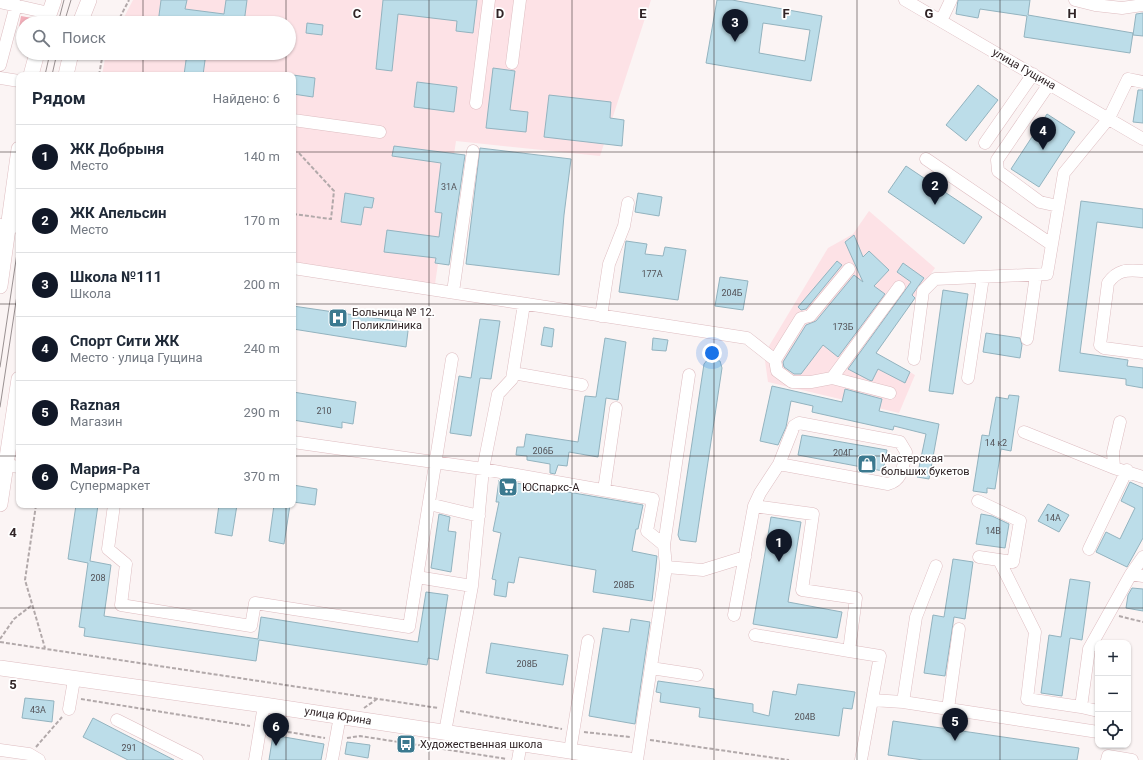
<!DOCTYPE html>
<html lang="ru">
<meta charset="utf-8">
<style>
body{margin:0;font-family:Roboto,sans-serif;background:#f6f6f7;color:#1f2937}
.controls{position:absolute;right:12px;bottom:12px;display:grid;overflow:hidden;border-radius:8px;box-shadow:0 1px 3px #0004}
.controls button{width:36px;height:36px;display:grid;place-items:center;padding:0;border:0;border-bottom:1px solid #e0e1e3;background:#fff;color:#1f2937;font:20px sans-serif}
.you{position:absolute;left:712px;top:353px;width:14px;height:14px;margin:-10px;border:3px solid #fff;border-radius:50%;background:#1a73e8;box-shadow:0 0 0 6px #1a73e833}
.badge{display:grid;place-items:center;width:26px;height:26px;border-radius:50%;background:#111827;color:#fff;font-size:13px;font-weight:700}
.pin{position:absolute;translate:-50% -33px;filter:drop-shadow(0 1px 2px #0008)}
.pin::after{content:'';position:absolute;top:21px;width:14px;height:12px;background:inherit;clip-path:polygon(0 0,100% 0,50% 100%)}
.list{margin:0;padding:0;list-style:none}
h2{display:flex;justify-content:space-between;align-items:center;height:52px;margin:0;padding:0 16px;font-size:17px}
h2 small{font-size:13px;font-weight:400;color:#747a83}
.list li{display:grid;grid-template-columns:26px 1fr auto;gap:12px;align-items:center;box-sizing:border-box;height:64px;padding:0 16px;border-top:1px solid #e0e1e3}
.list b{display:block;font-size:15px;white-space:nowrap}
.list p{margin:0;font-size:13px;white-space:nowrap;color:#747a83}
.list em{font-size:13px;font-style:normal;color:#747a83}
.icon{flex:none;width:22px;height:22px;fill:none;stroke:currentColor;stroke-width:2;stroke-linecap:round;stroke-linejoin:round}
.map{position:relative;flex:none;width:1143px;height:760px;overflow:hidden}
.search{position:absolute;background:#fff;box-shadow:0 1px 3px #0004;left:16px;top:16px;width:280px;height:44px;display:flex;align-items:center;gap:10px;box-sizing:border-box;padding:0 14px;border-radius:22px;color:#747a83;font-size:15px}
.panel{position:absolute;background:#fff;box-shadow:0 1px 3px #0004;left:16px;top:72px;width:280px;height:436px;border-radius:8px}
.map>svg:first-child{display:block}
</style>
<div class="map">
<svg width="1143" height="760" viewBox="0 0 1143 760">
<rect width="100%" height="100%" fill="#fbf4f4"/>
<path fill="#fde2e6" d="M133 0H651L600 156 456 141 435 284 293 263V75H102L106 53H289V23H121Z
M869 211 935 268 876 353 915 375 899 413 768 382 765 361 769 346 828 248 853 234Z"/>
<path fill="#f2afba" d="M21 16 32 18 31 23H23V28L19 27Z"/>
<path fill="#bcdde9" stroke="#93b3bf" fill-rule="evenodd" d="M161 0H187L185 9 224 14 226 0H247L244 23H158Z
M383 0H477L473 33 456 31 457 21 398 14 392 71 376 69Z
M717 0H732L822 16 811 81 706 63ZM763 23 810 30 805 61 759 53Z
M958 0H1030L1028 15 1133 33 1130 53 1024 37 1027 16 980 9 978 18 956 14Z
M1143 13V36L1133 35 1136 14Z
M307 23 323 25 322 35 306 33Z
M187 53H206L203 75H184Z
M493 68 515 71 510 110 528 112 526 132 486 128Z
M293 75 315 78 313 97 293 94Z
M417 82 457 87 454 112 414 107Z
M978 85 998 100 966 141 946 125Z
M1138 90H1143V123L1133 122Z
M549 95 611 102 610 118 624 120 622 146 544 137Z
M1047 114 1075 132 1039 187 1011 169Z
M394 146 465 155 449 265 435 263 436 258 384 252 387 230 439 237 442 213 435 212 441 163 392 156Z
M480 148 571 159 564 215 559 275 466 264Z
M906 166 982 217 964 244 888 192Z
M345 193 374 198 372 208 364 207 361 225 341 222Z
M638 193 662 197 659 216 635 212Z
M1081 201 1143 209V228L1097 222 1080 353 1128 360 1127 366 1143 368V388L1126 385V379L1059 371Z
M854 235 863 257 869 251 889 270 874 286 885 294 838 357 823 345 801 374H794L784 367 783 362 806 325 816 321 854 275 863 282 845 242Z
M626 241 647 244 645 254 663 256 665 247 686 250 678 300 619 292Z
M837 261 842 265 806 309 801 310 798 307Z
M903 263 924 278 912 295 915 298 876 353 910 372 905 383 878 369 872 381 869 380 848 369 911 282 897 272Z
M720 277 748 281 743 310 715 306Z
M943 290 968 294 953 394 929 391Z
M293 306 409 323 406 347 293 329Z
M480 319 500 321 491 379 480 378 471 436 450 433 459 376 471 378Z
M544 327 554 329 552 347 541 345Z
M986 333 1020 338 1022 345 1020 358 983 352Z
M605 338 626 342 618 400 606 398 598 457 569 452 567 466 558 465 555 474 550 473V464L527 460V456L516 455 517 447H524L526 434 578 442 585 396 596 397Z
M653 338 668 340 666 351 652 350Z
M708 359 720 361 722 368 696 542 680 540 678 535 704 364Z
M772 386 842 402 845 389 882 399 879 411 939 424 929 479 917 477 926 434 894 426 893 430 812 412 813 406 791 401 786 427 778 445 760 441Z
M293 392 356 402 353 424 342 422V428L293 420Z
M1009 395 1019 396 1011 451 1001 449 995 489 987 488V493L973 491 982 435 989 436 996 397 1008 399Z
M802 435 887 450 883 471 798 455Z
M499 480 643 505 638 529H636L632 551 657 556 652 601 593 592 596 570 519 557 514 583 508 582 506 597 494 595 496 580 492 579 501 533 493 531 499 502H496Z
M1130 482 1143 488V538L1127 567 1096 552 1106 532 1120 539 1135 508 1121 501Z
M293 485 317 489 315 505 293 502Z
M1048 504 1069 515 1059 532 1038 521Z
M76 505H98L90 561 111 565 104 616 258 639 261 617 418 642 426 592 448 595 438 660 428 658 427 665 259 640 256 661 84 636 85 628 79 627 88 563 68 559Z
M219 505H237L232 536 215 533Z
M274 505H290L284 544 269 541Z
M439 514 450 517 448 531 456 532 451 572 431 568Z
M981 514 992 516 1009 524 1005 548 976 544Z
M771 517 801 522 788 602 842 612 837 638 753 624Z
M953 559 973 562 965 619 954 617 945 676 924 673 933 615 944 617Z
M1070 579 1090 582 1082 640 1070 638 1062 696 1041 693 1049 635 1061 637Z
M1132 588 1143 589V611L1126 608 1128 595Z
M631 619 650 622 635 724 589 716 603 628 629 632Z
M491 643 568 655 563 685 486 673Z
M658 681 714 689V698L753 704V712L769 716 773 691 796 695 798 684 855 692 852 709 843 708 839 736 699 717 700 708 660 702 661 693 656 692Z
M25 698 54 701 52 722 22 718Z
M93 718 174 760H128L83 737Z
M893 721 1079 748 1077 760H923L888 755Z
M273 735 324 744 321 760H269Z
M347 742 370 745 368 758 345 754Z"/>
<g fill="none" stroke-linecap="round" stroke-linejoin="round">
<g stroke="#debdc1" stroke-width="13">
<path id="minor" d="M905 0 1143 139
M1075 0 1095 5 1122 8 1143 5
M0 2 49 13
M941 21 951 0
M512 63 520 0
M0 65 16 5
M0 78 19 81
M1049 84 997 160 998 171 1040 202 1058 206
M476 103 489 0
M293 120 380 132
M985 143 1033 74
M926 159 1051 244
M0 225 19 227
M293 268 747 338 775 360 777 371 792 382H811L832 378 890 393
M1143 271C1127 270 1118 269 1108 283L1100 345 1104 348 1143 353
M453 292 473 151
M601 316 609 264 624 226 628 203
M1027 339 1036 275
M914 359 923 291 935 279 1047 274 1064 173 1109 118 1128 79 1143 82
M775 360 801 318 810 316 849 269
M513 373 582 385
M832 378 899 287
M968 378 983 277
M1120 422 1113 452 1114 468 1143 477
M1024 432 1114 468
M293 442 483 469 653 499 647 531 664 545
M6 465 19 467
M604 490 616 408
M978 501 1020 521 1013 562 979 557
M429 504 479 516
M114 505 108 549 126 564 121 605 251 626 255 603 409 627 417 577 472 586
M754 506 813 514 802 590 856 598 849 651 755 635
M1089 549 1127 470
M999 560 1035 632 1027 699 1081 707
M666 567 664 545 689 375
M1131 574 1143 576
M417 577 452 359
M734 615 754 506 760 493 779 464 888 484C903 480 903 466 906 452L900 442 799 423 794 426 779 464
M849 651 880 656 872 700
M651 668 697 675
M903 702 916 617 936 566
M69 709 74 680
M948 709 959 629
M1098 711 1081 707 1089 649 1131 574 1143 557
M117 720 197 760
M445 732 472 586 483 469 498 394 512 379 524 304
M0 750 29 754 39 760
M570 751 588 641
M255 760 264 705
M332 760 340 716
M518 760 521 743
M637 760 666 567 703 570 745 557
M861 760 872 700 903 702 1098 732
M1107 760 1108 756 1132 760"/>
</g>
<g stroke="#debdc1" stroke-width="16">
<path id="major" d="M46 23 54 0
M80 23 89 0
M31 75 37 53
M66 75 71 53
M0 286 19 149
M0 504 19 379
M0 668 264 705 629 760"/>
</g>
<path stroke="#b2a9aa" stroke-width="2" stroke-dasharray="4 2" stroke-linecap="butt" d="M117 23 129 0
M99 75 103 53
M293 214 331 219 334 191 298 152
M36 505 25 580 45 648
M1119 616 1143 622
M0 639 14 619 32 605
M0 642 438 708
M81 699 250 726
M364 708 377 699
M460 711 562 729
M270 729 325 738
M584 732 630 737
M347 738 360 736 507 759
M650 740 789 760
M36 747 62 717"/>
<use href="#minor" stroke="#fff" stroke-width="12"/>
<use href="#major" stroke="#fff" stroke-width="15"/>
<path stroke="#999091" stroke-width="1" d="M58 23 64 0
M64 23 71 0
M45 75 50 53
M52 75 57 53
M0 367 19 240
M0 407 19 282"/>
</g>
<path fill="none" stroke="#302426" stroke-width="1" stroke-opacity="0.55" d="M143 0V23M286 0V23M429 0V760M572 0V760M714 0V760M857 0V760M1000 0V760M143 53V75M286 53V75M0 152H19M293 152H1143M0 304H19M293 304H1143M0 456H19M293 456H1143M143 505V760M286 505V760M0 608H1143"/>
<defs>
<g id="hospital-square" transform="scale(1)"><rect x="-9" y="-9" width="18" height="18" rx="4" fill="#3b798f" stroke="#fff"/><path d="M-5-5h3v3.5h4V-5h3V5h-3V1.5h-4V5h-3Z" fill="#fff"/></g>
<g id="shop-square" transform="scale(1)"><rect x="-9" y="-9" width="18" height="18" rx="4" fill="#3b798f" stroke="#fff"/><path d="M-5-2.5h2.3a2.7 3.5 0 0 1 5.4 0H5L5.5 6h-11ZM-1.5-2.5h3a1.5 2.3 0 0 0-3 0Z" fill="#fff"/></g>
<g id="supermarket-square" transform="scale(1)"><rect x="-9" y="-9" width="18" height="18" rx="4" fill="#3b798f" stroke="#fff"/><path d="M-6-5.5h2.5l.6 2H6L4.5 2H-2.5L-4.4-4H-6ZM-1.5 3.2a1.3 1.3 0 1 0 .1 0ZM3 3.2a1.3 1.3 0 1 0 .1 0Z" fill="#fff"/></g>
<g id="bus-square" transform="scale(1)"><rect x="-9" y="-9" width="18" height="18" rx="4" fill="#3b798f" stroke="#fff"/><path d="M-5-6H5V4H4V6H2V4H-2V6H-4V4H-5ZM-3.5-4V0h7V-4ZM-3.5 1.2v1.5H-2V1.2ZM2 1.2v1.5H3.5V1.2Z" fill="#fff"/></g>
</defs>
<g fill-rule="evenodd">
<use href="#hospital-square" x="338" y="318"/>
<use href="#shop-square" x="867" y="464"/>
<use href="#supermarket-square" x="508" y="487"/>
<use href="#bus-square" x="406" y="744"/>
</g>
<g text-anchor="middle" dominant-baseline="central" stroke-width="3.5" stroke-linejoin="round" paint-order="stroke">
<g font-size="9" fill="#535257">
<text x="449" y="187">31А</text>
<text x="652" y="274">177А</text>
<text x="732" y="293">204Б</text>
<text x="843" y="327">173Б</text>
<text x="324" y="411">210</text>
<text x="996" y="443">14 к2</text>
<text x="543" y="451">206Б</text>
<text x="843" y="453">204Г</text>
<text x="1053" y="518">14А</text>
<text x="993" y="531">14В</text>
<text x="98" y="578">208</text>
<text x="624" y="585">208Б</text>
<text x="527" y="664">208Б</text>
<text x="38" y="710">43А</text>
<text x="805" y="717">204В</text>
<text x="129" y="748">291</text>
</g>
<g font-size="11" fill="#302426" stroke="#fff">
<text transform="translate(1024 69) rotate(30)">улица Гущина</text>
<text transform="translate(338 716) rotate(9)">улица Юрина</text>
</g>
<g font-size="11" fill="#302426" stroke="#fff" text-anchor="start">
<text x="352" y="312">Больница № 12.<tspan x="352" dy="13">Поликлиника</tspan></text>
<text x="881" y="458">Мастерская<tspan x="881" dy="13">больших букетов</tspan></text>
<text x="522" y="487">ЮСпаркс-А</text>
<text x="420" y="744">Художественная школа</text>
</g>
</g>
<g font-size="13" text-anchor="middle" font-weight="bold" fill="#302426" stroke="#fff" stroke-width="3.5" stroke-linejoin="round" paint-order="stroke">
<text x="357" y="18">C</text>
<text x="500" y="18">D</text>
<text x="643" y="18">E</text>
<text x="786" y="18">F</text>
<text x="929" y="18">G</text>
<text x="1072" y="18">H</text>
<text x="13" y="537">4</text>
<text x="13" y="689">5</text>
</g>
</svg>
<div class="controls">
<button>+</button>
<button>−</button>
<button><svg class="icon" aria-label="locate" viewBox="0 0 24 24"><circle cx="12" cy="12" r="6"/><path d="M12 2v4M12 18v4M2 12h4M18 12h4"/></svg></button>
</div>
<div class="you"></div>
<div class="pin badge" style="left:779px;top:562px">1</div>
<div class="pin badge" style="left:935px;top:205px">2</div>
<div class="pin badge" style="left:735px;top:42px">3</div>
<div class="pin badge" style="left:1043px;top:150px">4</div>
<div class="pin badge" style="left:955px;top:741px">5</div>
<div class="pin badge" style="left:276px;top:746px">6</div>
<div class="search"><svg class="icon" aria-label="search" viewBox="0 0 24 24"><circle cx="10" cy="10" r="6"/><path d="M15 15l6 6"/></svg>Поиск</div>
<section class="panel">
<h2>Рядом<small>Найдено: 6</small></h2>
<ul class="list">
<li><span class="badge">1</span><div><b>ЖК Добрыня</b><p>Место</p></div><em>140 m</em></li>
<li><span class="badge">2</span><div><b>ЖК Апельсин</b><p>Место</p></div><em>170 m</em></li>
<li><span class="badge">3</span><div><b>Школа №111</b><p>Школа</p></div><em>200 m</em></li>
<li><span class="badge">4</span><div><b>Спорт Сити ЖК</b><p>Место · улица Гущина</p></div><em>240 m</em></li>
<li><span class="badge">5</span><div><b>Raznaя</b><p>Магазин</p></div><em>290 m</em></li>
<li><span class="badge">6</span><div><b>Мария-Ра</b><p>Супермаркет</p></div><em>370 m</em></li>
</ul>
</section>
</div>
